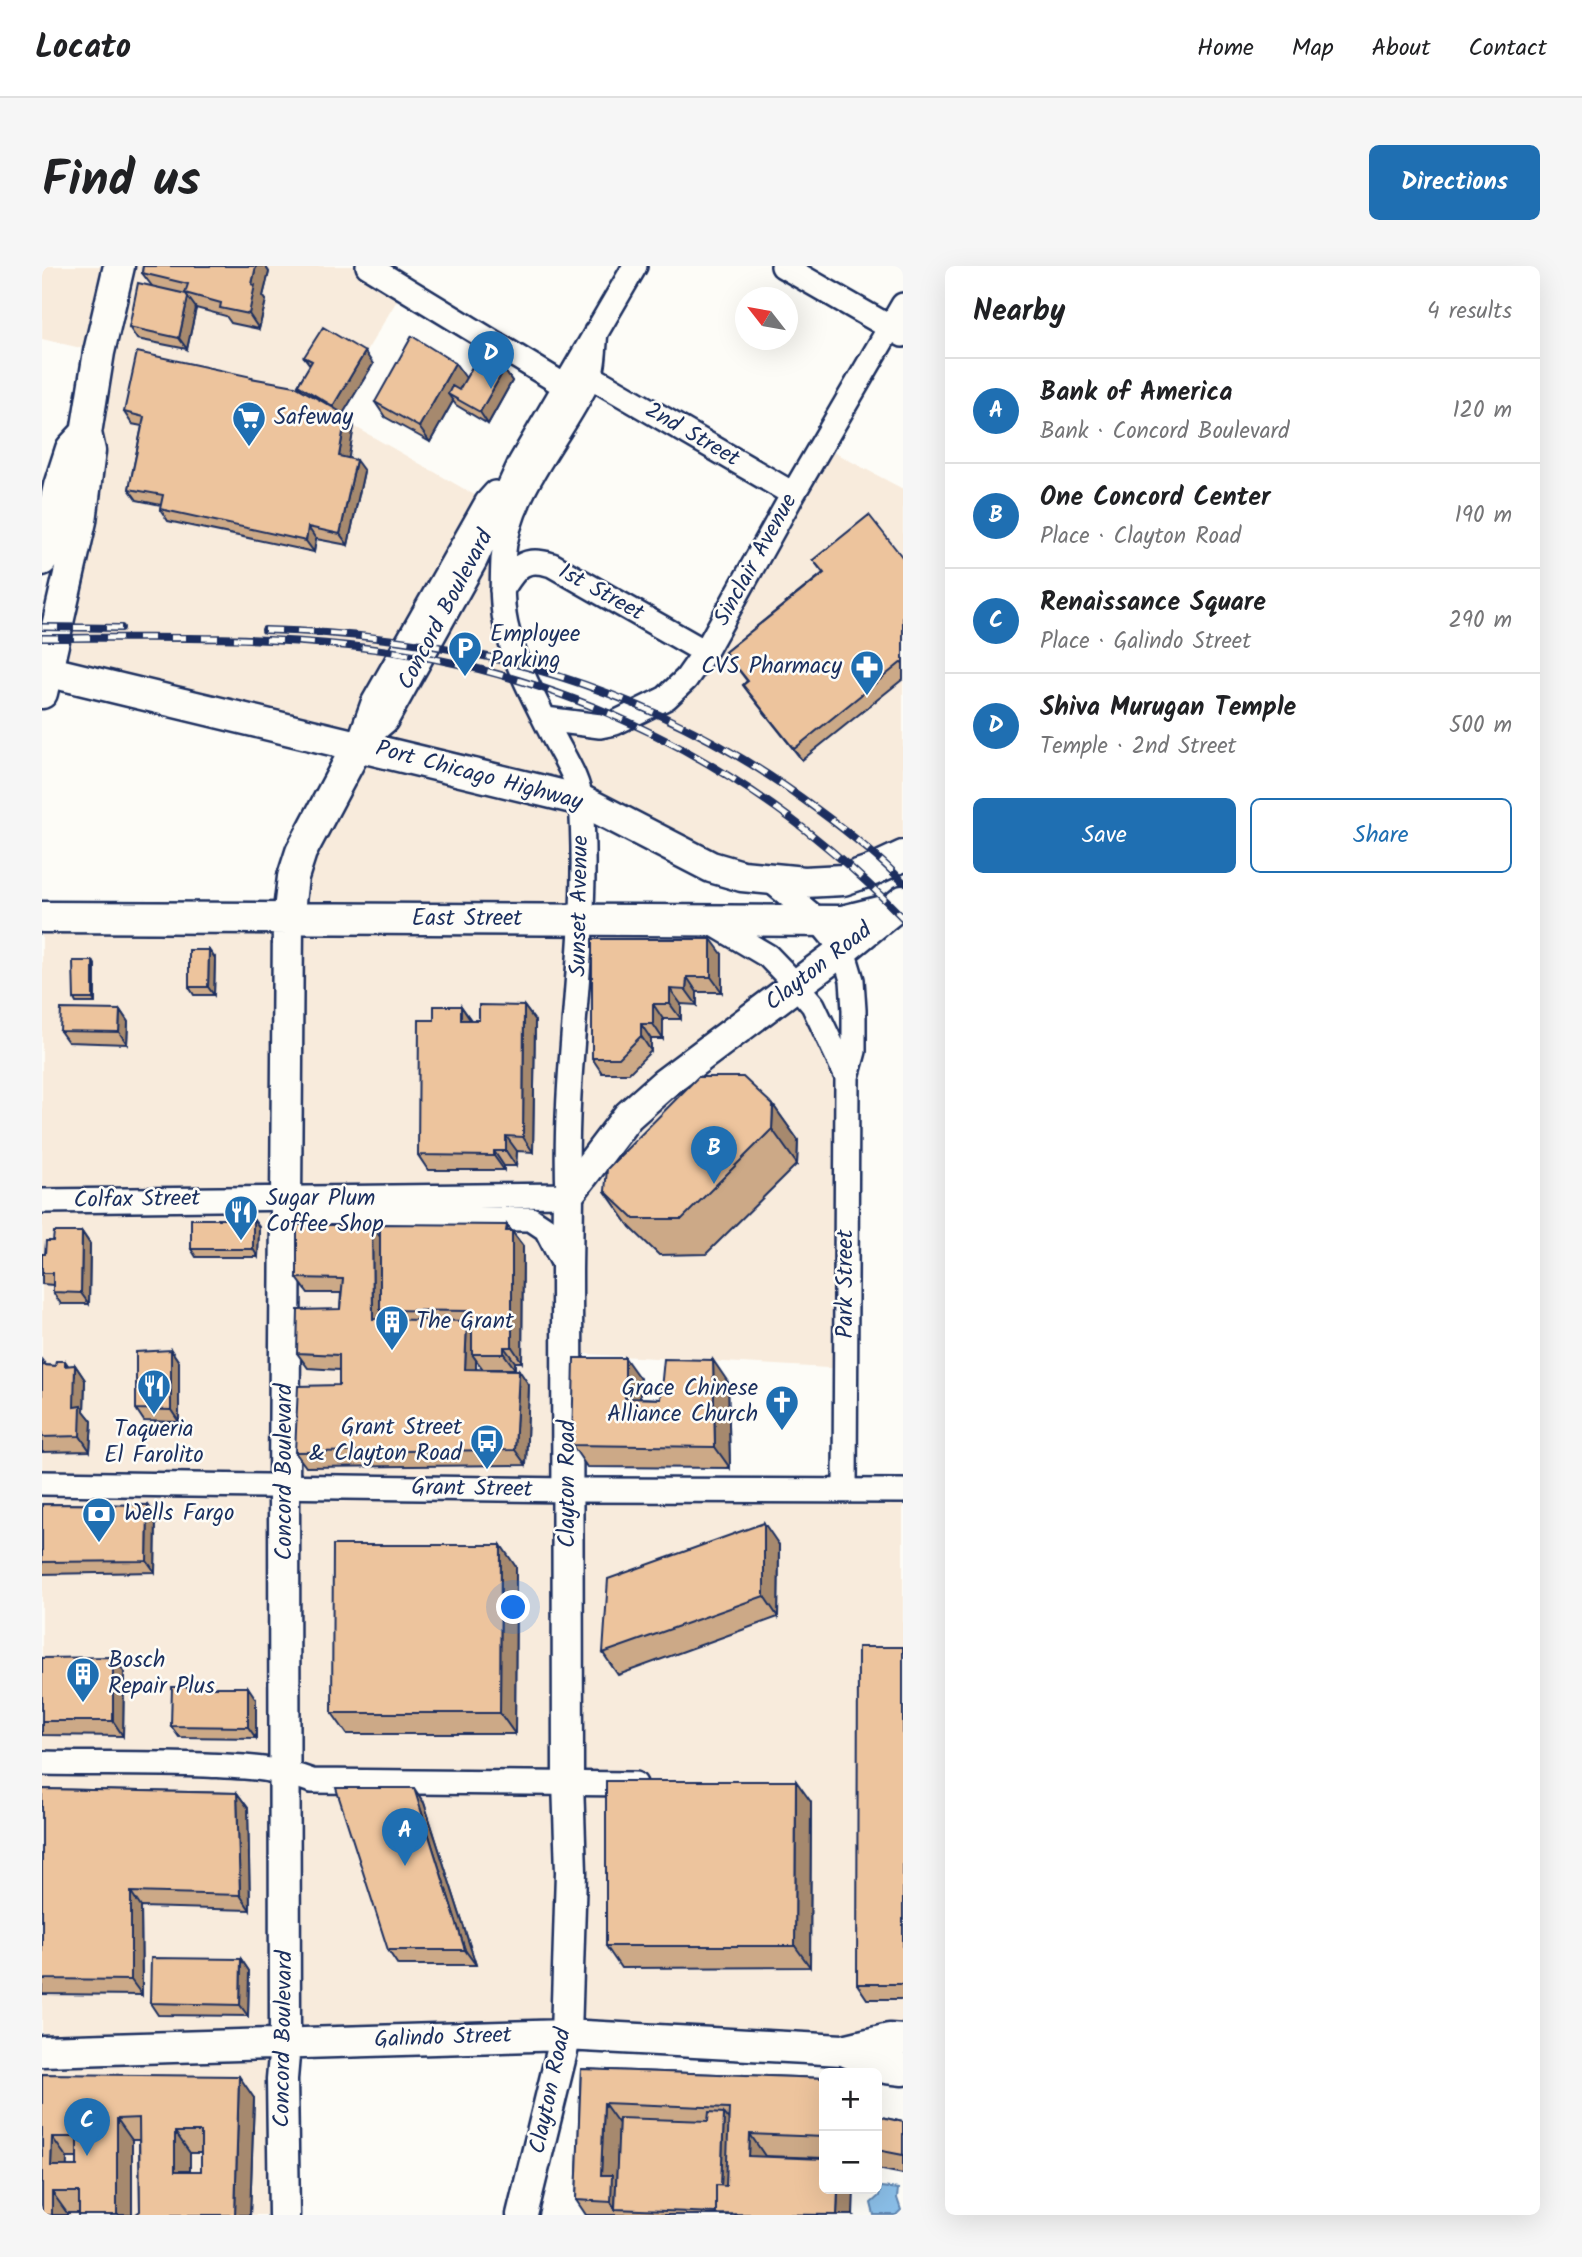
<!DOCTYPE html>
<meta charset="utf-8">
<style>
body{margin:0;font-family:Kalam,sans-serif;background:#f6f6f6;color:#202124}
.controls{position:absolute;right:21px;bottom:21px;display:grid;overflow:hidden;border-radius:10px;box-shadow:0 7px 28px #0002}
.controls button{width:63px;height:63px;display:grid;place-items:center;padding:0;border:0;border-bottom:2px solid #e0e0e0;background:#fff;color:#202124;font:35px sans-serif}
.compass{position:absolute;left:693px;top:21px;width:63px;height:63px;border-radius:50%;background:#fff;box-shadow:0 7px 28px #0002;rotate:301deg}
.you{position:absolute;left:472px;top:1342px;width:24px;height:24px;margin:-18px;border:5px solid #fff;border-radius:50%;background:#1a73e8;box-shadow:0 0 0 10px #1a73e833}
.badge{display:grid;place-items:center;width:46px;height:46px;border-radius:50%;background:#1f6fb2;color:#fff;font-size:23px;font-weight:700}
.pin{position:absolute;translate:-50% -58px;filter:drop-shadow(0 2px 4px #0008)}
.pin::after{content:'';position:absolute;top:37px;width:24px;height:21px;background:inherit;clip-path:polygon(0 0,100% 0,50% 100%)}
.list{margin:0;padding:0;list-style:none}
h2{display:flex;justify-content:space-between;align-items:center;height:91px;margin:0;padding:0 28px;font-size:30px}
h2 small{font-size:23px;font-weight:400;color:#757577}
.list li{display:grid;grid-template-columns:46px 1fr auto;gap:21px;align-items:center;box-sizing:border-box;height:105px;padding:0 28px;border-top:2px solid #e0e0e0}
.list b{display:block;font-size:26px;white-space:nowrap}
.list p{margin:0;font-size:23px;white-space:nowrap;color:#757577}
.list em{font-size:23px;font-style:normal;color:#757577}
.actions{display:flex;gap:14px;padding:21px 28px}
.actions a{flex:1;padding:16px 0;border:2px solid #1f6fb2;border-radius:10px;text-align:center;font-size:24px;color:#1f6fb2}
.actions .main{background:#1f6fb2;color:#fff}
.map{position:relative;flex:none;width:861px;height:1949px;overflow:hidden;border-radius:10px}
header{display:flex;align-items:center;gap:42px;box-sizing:border-box;height:98px;padding:0 35px;background:#fff;border-bottom:2px solid #e0e0e0}
header strong{font-size:33px}
nav{display:flex;gap:38px;margin-inline-start:auto;font-size:24px}
.intro{display:flex;align-items:center;justify-content:space-between;box-sizing:border-box;height:168px;padding:0 42px}
h1{margin:0;font-size:49px}
.button{padding:18px 32px;border-radius:10px;background:#1f6fb2;color:#fff;font-size:24px;font-weight:700}
main{display:flex;gap:42px;padding:0 42px}
aside{flex:1;background:#fff;border-radius:10px;box-shadow:0 7px 28px #0002}
.map>svg:first-child{display:block}
</style>
<header>
<strong>Locato</strong>
<nav><a>Home</a><a>Map</a><a>About</a><a>Contact</a></nav>
</header>
<div class="intro"><h1>Find us</h1><a class="button">Directions</a></div>
<main>
<div class="map">
<svg width="861" height="1949" viewBox="0 0 861 1949">
<rect width="100%" height="100%" fill="#fdfcf7"/>
<filter id="ink" filterUnits="userSpaceOnUse"><feTurbulence type="fractalNoise" baseFrequency=".0143" numOctaves="2"/><feDisplacementMap in="SourceGraphic" scale="14" xChannelSelector="R" yChannelSelector="G"/><feConvolveMatrix kernelMatrix="1 2 1 2 8 2 1 2 1" color-interpolation-filters="sRGB"/></filter>
<g filter="url(#ink)">
<path fill="#f8ebdc" d="M0 0H326L363 21 321 91 261 131 445 236 463 348 503 453 558 460 624 432 780 180 861 223V590L728 614 540 534 541 653 665 654 726 690 805 811 803 1103 526 1087V1224L861 1225V1774L243 1778 242 1949H0V651L246 653 316 480 5 405 56 86 0 73Z"/>
<path fill="#8abee7" stroke="#5e85b0" stroke-width="2" d="M839 1921 856 1923 855 1932 859 1944 854 1949H832L829 1937 837 1930Z"/>
<g fill="none" stroke-linecap="round" stroke-linejoin="round">
<g stroke="#1b2f5e" stroke-width="28">
<path id="minor" d="M326 0 523 120
M741 0 861 69
M548 110 751 228
M460 324C474 301 482 290 510 299L663 386
M503 453 558 460 573 457 624 432 644 413 663 386 751 228 861 39
M317 476 331 437 445 236 453 227
M316 479 344 455 433 295 478 197 593 0
M728 614 777 655 801 684 810 714 812 744V785L805 811 803 1225
M665 654 726 690 754 719 771 739 805 811
M0 935 526 929C520 798 549 668 539 537 538 516 523 493 513 474 496 440 476 404 466 367 459 344 460 317 461 293 466 225 519 172 547 113 553 100 552 80 554 66
M247 987 262 955 273 952 489 953 504 963 525 1004
M0 1217 526 1224 861 1225
M0 1497C54 1498 109 1497 163 1499 202 1501 232 1501 270 1515L593 1518"/>
</g>
<g stroke="#1b2f5e" stroke-width="35">
<path id="major" d="M0 294 17 220 29 183 44 167
M0 404 539 534 669 601 700 610 762 616 801 614 831 604 861 590
M0 427 39 255 48 185 44 167 57 86 77 0
M0 651 800 655 845 644
M801 1784 844 1802 861 1804
M0 1785 524 1769 801 1784 847 1773 861 1774
M242 1949 240 1813 243 1778 242 1221 246 653 251 611 259 586 316 479
M480 1949 524 1769 529 1606 526 1516 525 1004 526 929 586 850 622 818 801 684 861 635"/>
</g>
<use href="#minor" stroke="#fdfcf7" stroke-width="23"/>
<use href="#major" stroke="#fdfcf7" stroke-width="30"/>
<g stroke="#1b2f5e" stroke-width="8">
<path id="rail" d="M0 361 79 362
M223 364C426 369 612 420 776 544 806 566 835 589 861 616
M0 372C102 372 205 369 307 380 520 402 713 498 861 652"/>
</g>
<use href="#rail" stroke="#fdfcf7" stroke-width="5" stroke-dasharray="16" stroke-linecap="butt"/>
</g>
<path fill="#cca987" stroke="#1b2f5e" stroke-width="2" fill-rule="evenodd" d="M101 0H223L227 6 221 30 224 34 217 63 189 57 184 50 154 42 145 83 95 73 87 61 110 20 100 7Z
M262 91 331 98 301 147 304 149 312 160 306 192 322 205 306 279 274 273 272 286 126 255 118 243 119 239 95 234 87 223 100 160 90 158 82 146 210 111 211 113 260 124 256 119 268 99Z
M429 96 462 104 470 115 446 158 414 139 411 135 388 176 343 151 333 136 424 112 431 99Z
M861 292V413L760 494 709 430 701 419 705 415 683 386 781 307 771 294Z
M550 673 680 688V726H655V739L639 738V753H621V773H609V785L587 807H560L550 792Z
M173 692 172 729H152L147 721Z
M51 695 53 699V737H34L32 733Z
M419 740 429 754H437L482 740 493 755 491 886 475 885 474 900H462V904H386L376 889Z
M78 744 86 756 85 778 26 776 18 765Z
M731 839 756 874 755 898 664 988 617 989 588 961 563 925Z
M211 953 217 961 216 991H154L149 983Z
M465 959 481 980 480 1096H473V1103H441L434 1094V1103L487 1119 484 1199 264 1201 253 1186 297 1119V1104L266 1102 255 1087 298 1043 299 1027H266L255 1012 338 971Z
M40 966 48 978 47 1038H19L11 1026V1019L0 1018V988H3Z
M129 1084 137 1096V1156L102 1155 94 1143Z
M0 1094 4 1099 13 1100 23 1095 26 1100 33 1099 43 1114 42 1145 50 1155 48 1185 0 1186Z
M598 1113V1132L618 1133 686 1116 688 1202 545 1201 530 1179Z
M0 1238 106 1239 114 1250 113 1306 0 1308Z
M737 1279 736 1351 576 1409 561 1387Z
M474 1301 473 1468H305L290 1447Z
M861 1381V1733H825L815 1718Z
M0 1392 82 1406 81 1470 0 1469Z
M214 1433V1472L137 1471 129 1460Z
M0 1523 195 1527 206 1542 208 1644 99 1641 100 1729 0 1728Z
M769 1536 768 1701 579 1702 564 1680Z
M382 1537 434 1699H356L346 1684Z
M199 1693 207 1705 206 1750 116 1749 108 1737Z
M539 1803 782 1812V1892L723 1890V1891L811 1949H544L534 1934Z
M0 1808 212 1832 208 1949 98 1945 97 1874H90L37 1947H25V1949H0ZM148 1887H159V1905H148ZM25 1892H35V1900H24Z
M835 1850 861 1856V1908L835 1903Z"/>
<path fill="#a6896e" stroke="#1b2f5e" stroke-width="2" d="M214 0H223L227 6 221 30 224 34 217 63 207 48 210 18Z
M146 31 154 42 145 83 137 72Z
M323 86 331 98 299 151 291 140Z
M413 97 424 112 413 132 406 128 411 135 388 176 377 161Z
M462 104 470 115 446 158 438 146Z
M304 149 312 160 305 202 297 190Z
M314 194 322 205 306 279 298 268Z
M266 261 274 273 272 286 264 275Z
M669 673 680 688V726L669 711Z
M167 684 173 692 172 729 166 721Z
M51 695 53 699V737L51 733Z
M645 711 655 726V739L644 724Z
M628 723 639 738V753L628 738Z
M611 738 621 753V773L611 758Z
M419 740 429 755 419 754Z
M482 740 493 755 491 886 481 871Z
M78 744 86 756 85 778 77 766Z
M599 758 609 773V785L599 770Z
M731 839 756 874 755 898 730 863Z
M464 870 475 885 474 900 464 885Z
M452 885 462 900V904L452 890Z
M211 953 217 961 216 991 211 983Z
M330 959 340 974 338 1044 341 1049V1068L331 1053Z
M465 959 481 980 480 1096 470 1081Z
M40 966 48 978 47 1038 39 1027Z
M425 1055 435 1070 430 1088 434 1094V1118L423 1103Z
M462 1081 473 1096V1103L462 1088Z
M129 1084 137 1096V1156L129 1144Z
M583 1092 598 1113V1154L583 1132Z
M671 1094 686 1116 688 1202 673 1181Z
M23 1095 33 1109V1099L43 1114 42 1145 50 1155 48 1185 38 1170 23 1100Z
M477 1104 487 1119 484 1199 473 1184Z
M106 1239 114 1250 113 1306 105 1295Z
M722 1257 737 1279 736 1351 722 1330Z
M459 1279 474 1301 473 1468 458 1447Z
M71 1391 82 1406 81 1470 71 1455Z
M206 1421 214 1433V1472L206 1461Z
M754 1515 769 1536 768 1701 753 1680Z
M372 1522 382 1537 434 1699 423 1684Z
M195 1527 206 1542 208 1644 198 1629Z
M89 1626 99 1641 100 1729 89 1714Z
M199 1693 207 1705 206 1750 198 1739Z
M197 1810 212 1832 208 1949H193Z
M562 1837 577 1858 573 1943 569 1936 559 1909Z
M682 1847 693 1862 689 1949 678 1948Z
M75 1853 90 1874V1949H75Z
M133 1866 148 1887V1926L133 1905Z
M708 1868 723 1890 722 1912 707 1890Z
M10 1871 25 1892 24 1921 9 1900Z
M796 1923H812L811 1949H795Z
M10 1926 25 1947V1949H10Z"/>
<path fill="#edc49d" stroke="#1b2f5e" stroke-width="2" fill-rule="evenodd" d="M101 0H214L210 18 213 19 207 48 178 42 179 37 143 27 146 18 100 7Z
M96 17 144 28 146 31 137 72 87 61Z
M281 61 323 86 291 140 256 119 270 95 262 91Z
M370 70 413 97 377 161 333 136Z
M95 86 210 111 209 112 253 120 304 149 297 190 314 194 298 268 266 261 264 275 118 243 121 229 87 223 102 151 82 146Z
M434 88 462 104 438 146 406 128 410 120 417 124 432 98 429 96Z
M827 249 861 292V395L752 483 701 419 706 415 683 386 782 307 771 294Z
M550 673H669V711H645L644 724 628 723V738H611V758H599V770L577 792H550Z
M147 684H167L166 721H147Z
M31 695H51V733H32Z
M437 739 482 740 481 871 464 870V885H452V890L376 889 377 754H392V740H419V754H437Z
M19 743 78 744 77 766 18 765Z
M656 811H701L731 839 730 863 640 953H592L563 925 565 903Z
M149 953H211V983H149Z
M338 958 465 959 464 965H470V1081H462V1088H430V1045L338 1044Z
M255 959H330L331 1053 425 1055 423 1103 477 1104 473 1184 253 1186 256 1120 297 1119V1089L255 1087 256 1044 298 1043 301 1013 255 1012Z
M12 966H40L39 1027 11 1026V1007H0V988H3L4 975H11Z
M129 1084V1144L94 1143V1086Z
M532 1092H583V1132L618 1133 622 1093 671 1094 673 1181 530 1179Z
M14 1095H23V1100L33 1099 32 1141 39 1140 38 1170 0 1171V1099L13 1100Z
M0 1238 106 1239 105 1295 0 1296Z
M722 1257V1330L561 1387 566 1313Z
M291 1279H459L458 1447H290Z
M816 1381H861V1718H815Z
M71 1391V1455H0V1392Z
M130 1421H206V1461L129 1460Z
M564 1515H754L753 1680H564Z
M294 1522H372L423 1684H346Z
M0 1523 195 1527 198 1629 89 1626V1714L0 1713Z
M109 1692 199 1693 198 1739 108 1737Z
M539 1803 782 1812V1871L708 1868 707 1890 782 1893V1923H796L795 1949 674 1948V1919L684 1920 687 1842 562 1837 559 1909H570L569 1936 534 1934Z
M0 1808 197 1810 193 1949H93L98 1945 97 1852 75 1853V1949H37V1926H10V1949H0ZM133 1866H159V1905H133ZM10 1871H35V1900H9Z
M667 1846 682 1847 679 1919H674V1947L573 1943 577 1852 666 1855Z
M835 1850 861 1856V1889L835 1884Z"/>
</g>
<defs>
<g id="supermarket-pin" transform="scale(1.75)"><path d="M0 17L-7.5 6A9.5 9.5 0 1 1 7.5 6Z" fill="#1f6fb2" stroke="#fdfcf7"/><path d="M-6-5.5h2.5l.6 2H6L4.5 2H-2.5L-4.4-4H-6ZM-1.5 3.2a1.3 1.3 0 1 0 .1 0ZM3 3.2a1.3 1.3 0 1 0 .1 0Z" fill="#fff"/></g>
<g id="parking-pin" transform="scale(1.75)"><path d="M0 17L-7.5 6A9.5 9.5 0 1 1 7.5 6Z" fill="#1f6fb2" stroke="#fdfcf7"/><path d="M-3.5-5.5H1a3.5 3.5 0 0 1 0 7H-1V5.5H-3.5ZM-1-3.4V-.6H.8a1.4 1.4 0 0 0 0-2.8Z" fill="#fff"/></g>
<g id="pharmacy-pin" transform="scale(1.75)"><path d="M0 17L-7.5 6A9.5 9.5 0 1 1 7.5 6Z" fill="#1f6fb2" stroke="#fdfcf7"/><path d="M-2-6h4v4h4v4h-4v4h-4v-4h-4v-4h4Z" fill="#fff"/></g>
<g id="restaurant-pin" transform="scale(1.75)"><path d="M0 17L-7.5 6A9.5 9.5 0 1 1 7.5 6Z" fill="#1f6fb2" stroke="#fdfcf7"/><path d="M-5-6h1v4h1v-4h1v4h1v-4h1v5L-1.5 .5V6h-2V.5L-5-1ZM5-6V6H3V1.5H1.5Q1.5-4 5-6Z" fill="#fff"/></g>
<g id="building-pin" transform="scale(1.75)"><path d="M0 17L-7.5 6A9.5 9.5 0 1 1 7.5 6Z" fill="#1f6fb2" stroke="#fdfcf7"/><path d="M-4-6H4V6H1V3H-1V6H-4ZM-2.5-4.3h1.7v1.8h-1.7ZM.8-4.3h1.7v1.8H.8ZM-2.5-1h1.7V.8h-1.7ZM.8-1h1.7V.8H.8Z" fill="#fff"/></g>
<g id="church-pin" transform="scale(1.75)"><path d="M0 17L-7.5 6A9.5 9.5 0 1 1 7.5 6Z" fill="#1f6fb2" stroke="#fdfcf7"/><path d="M-1.2-6h2.4v3.5h3.3v2.4h-3.3V6h-2.4V-.1h-3.3v-2.4h3.3Z" fill="#fff"/></g>
<g id="bus-pin" transform="scale(1.75)"><path d="M0 17L-7.5 6A9.5 9.5 0 1 1 7.5 6Z" fill="#1f6fb2" stroke="#fdfcf7"/><path d="M-5-6H5V4H4V6H2V4H-2V6H-4V4H-5ZM-3.5-4V0h7V-4ZM-3.5 1.2v1.5H-2V1.2ZM2 1.2v1.5H3.5V1.2Z" fill="#fff"/></g>
<g id="bank-pin" transform="scale(1.75)"><path d="M0 17L-7.5 6A9.5 9.5 0 1 1 7.5 6Z" fill="#1f6fb2" stroke="#fdfcf7"/><path d="M-6-4H6V4H-6ZM0-2.3a2.3 2.3 0 1 0 0 4.6a2.3 2.3 0 1 0 0-4.6Z" fill="#fff"/></g>
</defs>
<g fill-rule="evenodd">
<use href="#supermarket-pin" x="207" y="152"/>
<use href="#parking-pin" x="423" y="382"/>
<use href="#pharmacy-pin" x="825" y="401"/>
<use href="#restaurant-pin" x="199" y="946"/>
<use href="#building-pin" x="350" y="1056"/>
<use href="#restaurant-pin" x="112" y="1120"/>
<use href="#church-pin" x="740" y="1136"/>
<use href="#bus-pin" x="445" y="1175"/>
<use href="#bank-pin" x="57" y="1248"/>
<use href="#building-pin" x="41" y="1408"/>
</g>
<g text-anchor="middle" dominant-baseline="central" stroke-width="5" stroke-linejoin="round" paint-order="stroke">
<g font-size="23" fill="#1b2f5e" stroke="#fdfcf7" text-anchor="start">
<text x="232" y="152">Safeway</text>
<text x="448" y="369">Employee<tspan x="448" dy="26">Parking</tspan></text>
<text x="800" y="401" text-anchor="end">CVS Pharmacy</text>
<text x="224" y="933">Sugar Plum<tspan x="224" dy="26">Coffee Shop</tspan></text>
<text x="374" y="1056">The Grant</text>
<text x="716" y="1123" text-anchor="end">Grace Chinese<tspan x="716" dy="26">Alliance Church</tspan></text>
<text x="420" y="1162" text-anchor="end">Grant Street<tspan x="420" dy="26">&amp; Clayton Road</tspan></text>
<text x="112" y="1164" text-anchor="middle">Taqueria<tspan x="112" dy="26">El Farolito</tspan></text>
<text x="82" y="1248">Wells Fargo</text>
<text x="66" y="1395">Bosch<tspan x="66" dy="26">Repair Plus</tspan></text>
</g>
<g font-size="23" fill="#1b2f5e" stroke="#fdfcf7">
<text transform="translate(650 169) rotate(30)">2nd Street</text>
<text transform="translate(714 294) rotate(-61)">Sinclair Avenue</text>
<text transform="translate(559 327) rotate(29)">1st Street</text>
<text transform="translate(404 344) rotate(-62)">Concord Boulevard</text>
<text transform="translate(437 510) rotate(15)">Port Chicago Highway</text>
<text transform="translate(538 640) rotate(-89)">Sunset Avenue</text>
<text x="425" y="653">East Street</text>
<text transform="translate(777 701) rotate(-38)">Clayton Road</text>
<text transform="translate(95 934) rotate(-1)">Colfax Street</text>
<text transform="translate(804 1018) rotate(-90)">Park Street</text>
<text transform="translate(243 1206) rotate(-90)">Concord Boulevard</text>
<text transform="translate(526 1218) rotate(-90)">Clayton Road</text>
<text transform="translate(430 1223) rotate(1)">Grant Street</text>
<text transform="translate(401 1772) rotate(-2)">Galindo Street</text>
<text transform="translate(242 1773) rotate(-89)">Concord Boulevard</text>
<text transform="translate(509 1825) rotate(-78)">Clayton Road</text>
</g>
</g>
</svg>
<div class="controls">
<button>+</button>
<button>−</button>
</div>
<svg class="compass" viewBox="-18 -18 36 36"><path d="M0-13l5 13h-10z" fill="#e53935"/><path d="M0 13l5-13h-10z" fill="#757577"/></svg>
<div class="you"></div>
<div class="pin badge" style="left:363px;top:1600px">A</div>
<div class="pin badge" style="left:672px;top:918px">B</div>
<div class="pin badge" style="left:45px;top:1890px">C</div>
<div class="pin badge" style="left:449px;top:123px">D</div>
</div>
<aside>
<h2>Nearby<small>4 results</small></h2>
<ul class="list">
<li><span class="badge">A</span><div><b>Bank of America</b><p>Bank · Concord Boulevard</p></div><em>120 m</em></li>
<li><span class="badge">B</span><div><b>One Concord Center</b><p>Place · Clayton Road</p></div><em>190 m</em></li>
<li><span class="badge">C</span><div><b>Renaissance Square</b><p>Place · Galindo Street</p></div><em>290 m</em></li>
<li><span class="badge">D</span><div><b>Shiva Murugan Temple</b><p>Temple · 2nd Street</p></div><em>500 m</em></li>
</ul>
<div class="actions"><a class="main">Save</a><a>Share</a></div>
</aside>
</main>
